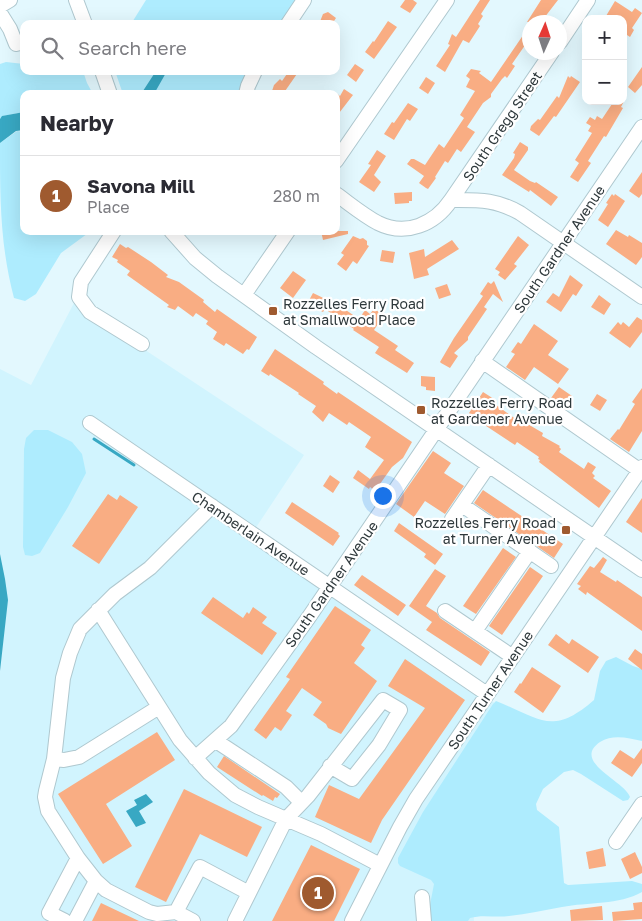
<!DOCTYPE html>
<meta charset="utf-8">
<style>
body{margin:0;font-family:"Golos Text",sans-serif;background:#f7f7f7;color:#2b2b33}
.controls{position:absolute;right:15px;top:15px;display:grid;overflow:hidden;border-radius:10px;box-shadow:0 5px 20px #0002}
.controls button{width:45px;height:45px;display:grid;place-items:center;padding:0;border:0;border-bottom:1px solid #e1e1e2;background:#fff;color:#2b2b33;font:25px sans-serif}
.compass{position:absolute;left:522px;top:15px;width:45px;height:45px;border-radius:50%;background:#fff;box-shadow:0 5px 20px #0002;rotate:3deg}
.you{position:absolute;left:382px;top:495px;width:18px;height:18px;margin:-12px;border:4px solid #fff;border-radius:50%;background:#1a73e8;box-shadow:0 0 0 8px #1a73e833}
.badge{display:grid;place-items:center;width:32px;height:32px;border-radius:50%;background:#9f5a2f;color:#fff;font-size:16px;font-weight:700}
.pin{position:absolute;translate:-50% -50%;border:2px solid #fff;box-shadow:0 1px 5px #0006}
.list{margin:0;padding:0;list-style:none}
h2{display:flex;justify-content:space-between;align-items:center;height:65px;margin:0;padding:0 20px;font-size:21px}
h2 small{font-size:16px;font-weight:400;color:#7c7c81}
.list li{display:grid;grid-template-columns:32px 1fr auto;gap:15px;align-items:center;box-sizing:border-box;height:80px;padding:0 20px;border-top:1px solid #e1e1e2}
.list b{display:block;font-size:19px;white-space:nowrap}
.list p{margin:0;font-size:16px;white-space:nowrap;color:#7c7c81}
.list em{font-size:16px;font-style:normal;color:#7c7c81}
.icon{flex:none;width:28px;height:28px;fill:none;stroke:currentColor;stroke-width:2;stroke-linecap:round;stroke-linejoin:round}
.map{position:relative;flex:none;width:642px;height:921px;overflow:hidden}
.search{position:absolute;background:#fff;box-shadow:0 5px 20px #0002;left:20px;top:20px;width:320px;height:55px;display:flex;align-items:center;gap:12px;box-sizing:border-box;padding:0 18px;border-radius:10px;color:#7c7c81;font-size:19px}
.panel{position:absolute;background:#fff;box-shadow:0 5px 20px #0002;left:20px;top:90px;width:320px;height:145px;border-radius:10px}
.map>svg:first-child{display:block}
</style>
<div class="map">
<svg width="642" height="921" viewBox="0 0 642 921">
<rect width="100%" height="100%" fill="#e3f8fe"/>
<path fill="#d1f4fe" d="M74 303 304 455 255 529 482 695 564 746 473 904 474 921H0V369L31 385Z"/>
<path fill="#aeecfe" d="M146 0H301L284 24H131Z
M6 62 24 64V71H83L87 83 93 94H24V112L3 116 0 119V64Z
M115 71H252L243 94H123Z
M17 131 24 132V231H91L61 253 36 294 25 301 14 298C0 245 0 198 0 143Z
M34 430H48L72 442 82 454 86 473 68 507 40 553 32 556 25 555 23 547 24 449 26 438Z
M616 657 633 666 642 669V741C628 738 613 734 600 742 571 762 625 781 630 797L628 800 623 801 581 774 573 770 564 772 543 789 536 804 537 810 559 827 564 883 568 885 632 881 642 884V892C619 905 588 902 562 907 544 910 527 914 509 916 495 918 483 914 470 918L468 921H428V915L434 884 431 880 400 866 398 863V858L423 812 493 704 496 701C539 718 552 737 594 700L600 671 606 661Z"/>
<path fill="#38a8c3" d="M156 71H167L154 94H141Z
M24 112V130L16 131 0 143V119L2 116Z
M0 554 5 579 8 600 0 671Z
M146 794 153 802 139 811 146 823 136 827 126 811 137 805 134 800Z"/>
<g fill="none" stroke-linecap="round" stroke-linejoin="round">
<path stroke="#38a8c3" stroke-width="3" d="M94 439 134 465"/>
</g>
<path fill="#f9ad83" d="M405 0H413L417 3 410 13 400 7Z
M480 0H490L481 14 483 16 478 24 480 26 469 43 463 40 445 72 436 66 450 45 448 44 452 34 456 37Z
M541 0H558L541 22H527Z
M615 1 632 12 635 8 642 13 632 28 634 30 630 37 627 35 623 40V19H610L606 16Z
M328 12 336 18 332 24H319L323 14Z
M388 21 397 27 374 59 365 52 373 41 374 42Z
M530 25V38L512 64 515 66 507 78 505 76 502 79 491 94V97L483 103 467 127 475 132 461 152 457 149 448 163 445 161 435 177 436 178 428 189 426 188 419 183 424 176 407 164 411 159H414L425 165 439 144 444 148 464 118 460 115 475 91 466 87 470 79 466 76 471 69 481 71 479 73 491 82Z
M355 64 364 70 356 82 347 75Z
M642 67V85L635 93 628 87Z
M289 71H299L283 94H276L272 91 274 85 280 79 282 81Z
M568 76 570 78 571 76 580 82 556 117 554 116 539 136 530 130 531 126 538 119 540 120 557 96 559 98Z
M426 77 435 83 428 94 419 88Z
M344 89 353 95 336 117V93L340 96Z
M614 101H624L621 107 623 108 606 137 604 136 588 161 591 163 578 182 570 177 579 163 575 160 592 133 588 131 591 126 586 123 590 117 595 120 597 116 602 119Z
M408 103 418 109 410 121 407 119 394 140 384 134 392 122 394 123Z
M520 142 528 147V150L514 170 530 181 535 183 536 182 558 197 551 206 530 190 529 192 502 175 514 158 515 154 513 153Z
M377 150 386 156 374 175 381 182 374 192 359 182 371 165 368 164Z
M642 172V194L639 198 629 191Z
M412 192V201H409V203L395 204 394 193Z
M612 194 614 196 615 194 625 201 608 227 598 220 608 204 606 203Z
M616 230 628 237 629 235 642 243V257L636 265 606 244Z
M321 231H348V234L323 240Z
M353 236 360 239 363 238 367 241V245L369 246 357 264 353 261 346 271 337 264 344 255 341 253Z
M518 236 529 245 514 264 517 266 505 280 498 275 500 272 495 269Z
M452 240 459 249 427 269 429 275 414 279 409 253 424 249 425 257Z
M120 244 126 248 128 247 151 262 168 275 166 277 179 282 204 300 203 302 215 312 217 309 257 337 249 350 247 349 243 354 226 343 224 346 213 339 217 332 206 324 208 321 196 313 193 317 178 306 175 310 167 307 169 305 127 275 130 271 117 262 118 260 112 257Z
M382 250 395 252 393 263 380 261Z
M293 271 306 280 293 298 280 288Z
M570 275 583 285 576 296 573 294 561 312 546 302 553 293 559 297Z
M494 281 503 302 493 294 484 307 487 309 468 337V340L454 353 458 356 450 368 441 363 440 362 454 338 483 296 480 294 488 282 491 284Z
M447 284 451 295 439 299 435 288Z
M313 293 340 306 359 319 365 310 370 314 374 309 384 315 374 330 398 346 395 350 414 363 407 373 375 353 379 347 353 330 354 329 325 309 323 312 307 304Z
M599 295 611 304 604 315 591 307Z
M637 317 642 320V332L630 348 609 333 618 322 621 325 623 322 629 327Z
M534 324 558 341 548 355 569 369 558 384 534 367 525 380 506 367 515 354 511 352 518 342 521 344Z
M275 349 324 382 323 384 337 394 338 392 412 442 403 458 392 467 375 491 370 487 369 489 353 478 358 470 370 479 384 460 365 447 371 437 349 422 347 425 329 413 323 422 312 412 316 406 298 394 299 393 270 374 269 376 261 371Z
M421 376 435 377V391L426 390V387L421 386Z
M559 387 572 396 564 407 551 398Z
M642 388V431L629 452 610 439 618 429 619 430 635 404 632 402Z
M483 392 494 399 492 402 517 420 519 419 543 433 542 436 560 446 559 447 561 449 559 452 584 469 588 462 596 467 592 473 595 476 593 478 611 491 599 508 539 462 540 460 538 459 539 457 517 442 515 445 471 416 472 415 469 413Z
M597 394 607 400 600 411 590 405Z
M433 451 451 463 444 473 464 486 445 514 425 501 414 517 396 504Z
M330 475 340 482 333 493 323 486Z
M483 490 563 544 554 558 474 503Z
M108 494 117 500 120 495 138 507 99 564 72 546Z
M642 498V533L626 522Z
M292 502 339 533 338 534 340 536 333 546 285 513Z
M399 523 443 554 435 565 424 557 426 554 394 531Z
M503 548 516 557 476 614 463 606Z
M603 557 607 560 600 572 616 582 617 580 642 597V631L587 592 586 595 578 589 581 586 577 584 590 566 594 568Z
M530 567 543 576 502 635 489 626Z
M435 569 446 576 426 606 437 613 440 618 490 652 481 666 426 630 432 622 409 606Z
M362 575 406 605 398 616 354 585Z
M213 597 243 618 247 612 249 614 253 607 267 617 262 623 277 633 262 655 201 613Z
M335 606 371 630 361 645 365 648 354 663 377 681 341 734 328 728 326 724 313 715 322 702 302 688 286 711 292 715 281 731 275 727 266 739 254 730 290 679 286 677Z
M556 634 569 644 572 639 599 657 588 673 548 645Z
M635 649 642 654V670L628 659Z
M405 659 465 700 382 820 371 843 315 817 329 785 359 799 425 708 388 686Z
M532 667 561 686 543 713 514 692 520 683 521 684Z
M157 732 175 760 106 804 132 846 103 864 58 794Z
M642 748V763L632 777 611 763 620 750 634 759Z
M224 756 280 794 277 798 275 797 273 801 263 795 262 796 217 767Z
M184 789 262 827 247 857 200 834 166 902 135 887Z
M311 845 360 869 334 921H272Z
M603 848 606 866 589 869 586 852Z
M635 852 642 867V873L630 879 621 859Z
M642 902V919L613 921 612 912 634 910 633 903Z
M101 903 139 921H92Z
M602 906 603 920 571 921 570 910Z"/>
<g fill="none" stroke-linecap="round" stroke-linejoin="round">
<g stroke="#afc8cf" stroke-width="16">
<path id="minor" d="M76 0 85 24
M0 6 10 0
M0 13 10 29 16 44 24 42
M288 24 304 0
M560 42 588 0
M102 71 110 94
M246 94 248 86 255 71
M336 161 447 0
M336 194C350 204 363 215 378 223 406 237 435 224 451 200 480 200 495 199 520 213L642 297
M451 200 552 52
M114 231 81 282 79 297 90 312 142 344
M171 231 195 258 217 276 316 347 642 570
M244 295 288 231
M482 361 642 472
M90 423 487 694
M462 505 551 566
M452 519 489 465
M98 610 180 740 209 773 235 795 258 807 321 834 380 865
M445 611 513 657
M475 631 530 551
M216 741 286 787 301 802
M195 758 231 726 309 617 642 127
M54 759 64 760 79 757 159 707
M616 842 642 804
M422 897 424 921
M176 912 200 867 249 893
M65 921 49 913 78 858
M75 921 96 881
M193 921 176 912 157 914 149 912 106 890 96 881 78 858 48 811 45 797 46 791 54 759 63 678 70 653 80 629 115 594 150 568 212 506
M235 921 286 819 308 796 383 700 400 710 379 745 352 779 330 766
M352 921 400 827 416 799 642 467"/>
</g>
<use href="#minor" stroke="#fff" stroke-width="14"/>
</g>
<g fill="#9f5a2f" stroke="#fff" stroke-width="2">
<rect x="268" y="306" width="10" height="10" rx="2.5"/>
<rect x="416" y="405" width="10" height="10" rx="2.5"/>
<rect x="561" y="525" width="10" height="10" rx="2.5"/>
</g>
<g text-anchor="middle" dominant-baseline="central" stroke-width="4.5" stroke-linejoin="round" paint-order="stroke">
<g font-size="14" fill="#2e383b" stroke="#fff">
<text transform="translate(502 126) rotate(-56)">South Gregg Street</text>
<text transform="translate(559 249) rotate(-56)">South Gardner Avenue</text>
<text transform="translate(251 533) rotate(34)">Chamberlain Avenue</text>
<text transform="translate(331 584) rotate(-55)">South Gardner Avenue</text>
<text transform="translate(490 690) rotate(-56)">South Turner Avenue</text>
</g>
<g font-size="14" fill="#2e383b" stroke="#fff" text-anchor="start">
<text x="283" y="303">Rozzelles Ferry Road<tspan x="283" dy="16">at Smallwood Place</tspan></text>
<text x="431" y="402">Rozzelles Ferry Road<tspan x="431" dy="16">at Gardener Avenue</tspan></text>
<text x="556" y="522" text-anchor="end">Rozzelles Ferry Road<tspan x="556" dy="16">at Turner Avenue</tspan></text>
</g>
</g>
</svg>
<div class="controls">
<button>+</button>
<button>−</button>
</div>
<svg class="compass" viewBox="-18 -18 36 36"><path d="M0-13l5 13h-10z" fill="#e53935"/><path d="M0 13l5-13h-10z" fill="#7c7c81"/></svg>
<div class="you"></div>
<div class="pin badge" style="left:318px;top:893px">1</div>
<div class="search"><svg class="icon" aria-label="search" viewBox="0 0 24 24"><circle cx="10" cy="10" r="6"/><path d="M15 15l6 6"/></svg>Search here</div>
<section class="panel">
<h2>Nearby<small></small></h2>
<ul class="list">
<li><span class="badge">1</span><div><b>Savona Mill</b><p>Place</p></div><em>280 m</em></li>
</ul>
</section>
</div>
